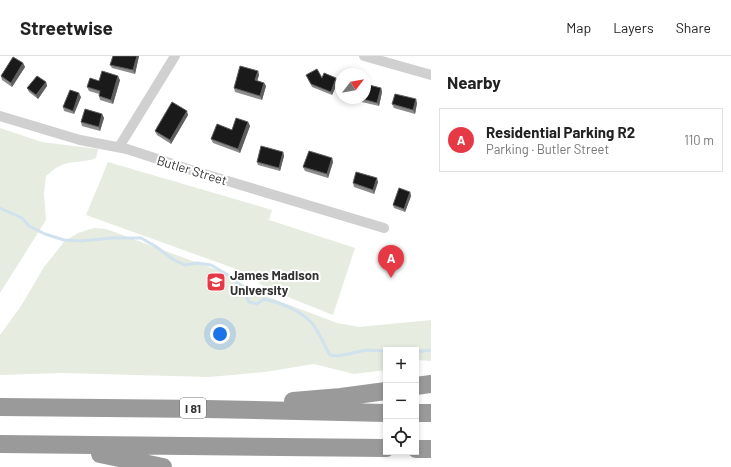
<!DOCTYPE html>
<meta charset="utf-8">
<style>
body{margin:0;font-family:Barlow,sans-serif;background:#f2f2f2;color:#222}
.controls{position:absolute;right:12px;bottom:12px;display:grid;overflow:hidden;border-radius:0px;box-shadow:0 2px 6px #0003}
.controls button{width:36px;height:36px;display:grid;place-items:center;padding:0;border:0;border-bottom:1px solid #e0e0e0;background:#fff;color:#222;font:20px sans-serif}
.compass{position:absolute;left:335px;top:12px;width:36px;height:36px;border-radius:50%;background:#fff;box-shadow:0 2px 6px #0003;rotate:59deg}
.you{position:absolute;left:220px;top:278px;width:14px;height:14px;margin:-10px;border:3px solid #fff;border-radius:50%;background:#1a73e8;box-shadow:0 0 0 6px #1a73e833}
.badge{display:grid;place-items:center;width:26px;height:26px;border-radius:50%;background:#e63946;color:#fff;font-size:13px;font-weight:700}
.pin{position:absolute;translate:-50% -33px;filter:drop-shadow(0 1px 2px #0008)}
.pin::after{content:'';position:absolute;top:21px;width:14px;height:12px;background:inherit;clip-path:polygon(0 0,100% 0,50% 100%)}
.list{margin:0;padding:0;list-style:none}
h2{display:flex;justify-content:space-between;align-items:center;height:52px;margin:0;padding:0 16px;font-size:17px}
h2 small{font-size:13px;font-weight:400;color:#767676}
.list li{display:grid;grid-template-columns:26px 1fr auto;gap:12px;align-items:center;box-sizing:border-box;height:64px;margin:0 8px 8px;padding:0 8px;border:1px solid #e0e0e0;border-radius:0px}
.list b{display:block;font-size:15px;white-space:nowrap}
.list p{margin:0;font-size:13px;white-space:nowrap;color:#767676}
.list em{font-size:13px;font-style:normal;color:#767676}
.icon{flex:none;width:22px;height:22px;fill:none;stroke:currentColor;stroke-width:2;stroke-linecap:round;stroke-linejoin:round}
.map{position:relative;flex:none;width:431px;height:411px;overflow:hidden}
header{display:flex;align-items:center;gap:24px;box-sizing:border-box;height:56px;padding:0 20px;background:#fff;border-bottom:1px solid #e0e0e0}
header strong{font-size:19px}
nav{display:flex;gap:22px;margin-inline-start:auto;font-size:14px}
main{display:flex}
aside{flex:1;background:#fff}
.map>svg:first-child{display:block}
</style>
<header>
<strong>Streetwise</strong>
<nav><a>Map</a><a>Layers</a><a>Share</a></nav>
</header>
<main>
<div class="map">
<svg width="431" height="411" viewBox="0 0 431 411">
<rect width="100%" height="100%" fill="#fff"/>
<path fill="#e6ecdf" d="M0 72 42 86 98 93 96 102C85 107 73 104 62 109 56 111 51 116 46 120L44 138 46 164 0 237Z
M108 106 272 154 269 164 355 192 333 259 268 233 239 214 86 159Z
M94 172 106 173 225 217 258 237 337 267 359 271 431 264V305L416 304V294H386V314L354 318 314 308 265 316 209 321 62 317 0 319V279L21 250 44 211 64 186 78 177Z"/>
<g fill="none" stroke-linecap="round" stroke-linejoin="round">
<path stroke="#cfe2ee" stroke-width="3" d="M0 152 22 162 29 170 45 178 64 184 80 185 112 182H141L155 190 174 204 185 209 197 207 211 209 233 222 242 231 249 246 257 248 264 243C281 247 299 254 311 266 319 275 324 289 330 299L338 300 366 294 386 295
M416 296 431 294"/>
<path stroke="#d0d0d0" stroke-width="10" d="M364 0 431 19
M0 60 80 84 127 93 191 114 384 172
M119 91 175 0"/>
<path stroke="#9a9a9a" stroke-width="18" d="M416 330 431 328
M293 345 341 341 386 335
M0 351 206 353 386 357
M416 357H431
M0 388 386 392
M416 393H431
M100 398 163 411"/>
</g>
<path fill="#8c8c8c" d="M113 0H139L135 18 112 12 110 9Z
M23 7 25 11 12 31 2 24 1 20Z
M258 15 259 19 257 25 264 27 266 30 262 44 235 36 234 32Z
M306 19 322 22 338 26 332 39 312 31Z
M120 24 113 48 100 44 99 40V38L89 35 87 31 99 25Z
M46 26 47 30 38 43 29 36 27 32Z
M381 32 382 36 379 50 353 44V42H365Z
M81 41 74 58 64 55 63 51Z
M417 47 415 58 394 52 392 48Z
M102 58 104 62 100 75 82 70 81 66Z
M188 59 171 88 157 79 155 75Z
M248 66 250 70 240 97 213 87 211 83Z
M283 96 284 100 280 115 258 109 257 106Z
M332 102 333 106 328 122 305 115 303 111Z
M378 126 374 138 354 131 353 127Z
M410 136 411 140 405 156 394 152 393 149Z"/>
<path fill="#5f5f5f" d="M137 0H139L135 18 133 14Z
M23 7 25 11 12 31 11 27Z
M258 15 259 19 256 28 255 24Z
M118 20 120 24 113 48 111 44Z
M336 22 338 26 332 39 331 36Z
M46 26 47 30 38 43 36 39Z
M264 27 266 30 262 44 260 40Z
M381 32 382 36 379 50 377 47Z
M79 37 81 41 74 58 73 55Z
M416 43 417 47 415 58 413 54Z
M187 55 188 59 171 88 170 84Z
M102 58 104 62 100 75 99 71Z
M248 66 250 70 240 97 238 93Z
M283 96 284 100 280 115 279 112Z
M332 102 333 106 328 122 327 118Z
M377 122 378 126 374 138 373 134Z
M410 136 411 140 405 156 404 153Z"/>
<path fill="#1a1a1a" stroke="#5f5f5f" d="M113 0H137L133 14 110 9Z
M13 1 23 7 11 27 1 20Z
M240 10 258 15 255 24 264 27 260 40 234 32Z
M317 13 322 22 324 17 336 22 331 36 311 28 306 19Z
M102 15 118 20 111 44 99 40 100 35 87 31 90 22 99 25Z
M37 20 46 26 36 39 27 32Z
M365 28 381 32 377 47 359 42H365Z
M70 34 79 37 73 55 63 51Z
M395 38 416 43 413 54 392 48Z
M172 46 187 55 170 84 155 75Z
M85 53 102 58 99 71 81 66Z
M236 62 248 66 238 93 211 83 217 68 232 74Z
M261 90 283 96 279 112 257 106Z
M309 95 332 102 327 118 303 111Z
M356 116 377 122 373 134 353 127Z
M399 132 410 136 404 153 393 149Z"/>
<defs>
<g id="university-square" transform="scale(1)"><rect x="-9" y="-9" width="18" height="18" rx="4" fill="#e63946" stroke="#fff"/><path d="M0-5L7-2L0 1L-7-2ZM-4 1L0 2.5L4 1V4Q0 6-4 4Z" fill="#fff"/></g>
</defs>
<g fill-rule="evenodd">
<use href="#university-square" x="216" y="226"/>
</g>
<g text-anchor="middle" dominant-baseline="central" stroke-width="4" stroke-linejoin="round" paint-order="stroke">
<rect fill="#fff" stroke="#707070" stroke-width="1" x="180" y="342" width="26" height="20" rx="3"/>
<g font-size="12" font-weight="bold" fill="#333">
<text x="193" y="352">I 81</text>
</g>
<g font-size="13" fill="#333" stroke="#fff">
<text transform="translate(192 114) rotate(17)">Butler Street</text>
</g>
<g font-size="13" font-weight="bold" fill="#333" stroke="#fff" text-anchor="start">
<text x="230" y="219">James Madison<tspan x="230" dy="15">University</tspan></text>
</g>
</g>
</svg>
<div class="controls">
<button>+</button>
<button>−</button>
<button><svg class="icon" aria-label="locate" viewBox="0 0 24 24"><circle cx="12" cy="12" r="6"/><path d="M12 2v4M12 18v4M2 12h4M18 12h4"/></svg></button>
</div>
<svg class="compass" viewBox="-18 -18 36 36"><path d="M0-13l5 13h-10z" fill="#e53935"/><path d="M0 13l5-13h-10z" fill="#767676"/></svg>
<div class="you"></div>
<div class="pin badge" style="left:391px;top:222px">A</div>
</div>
<aside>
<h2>Nearby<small></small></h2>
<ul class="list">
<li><span class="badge">A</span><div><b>Residential Parking R2</b><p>Parking · Butler Street</p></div><em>110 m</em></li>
</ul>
</aside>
</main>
